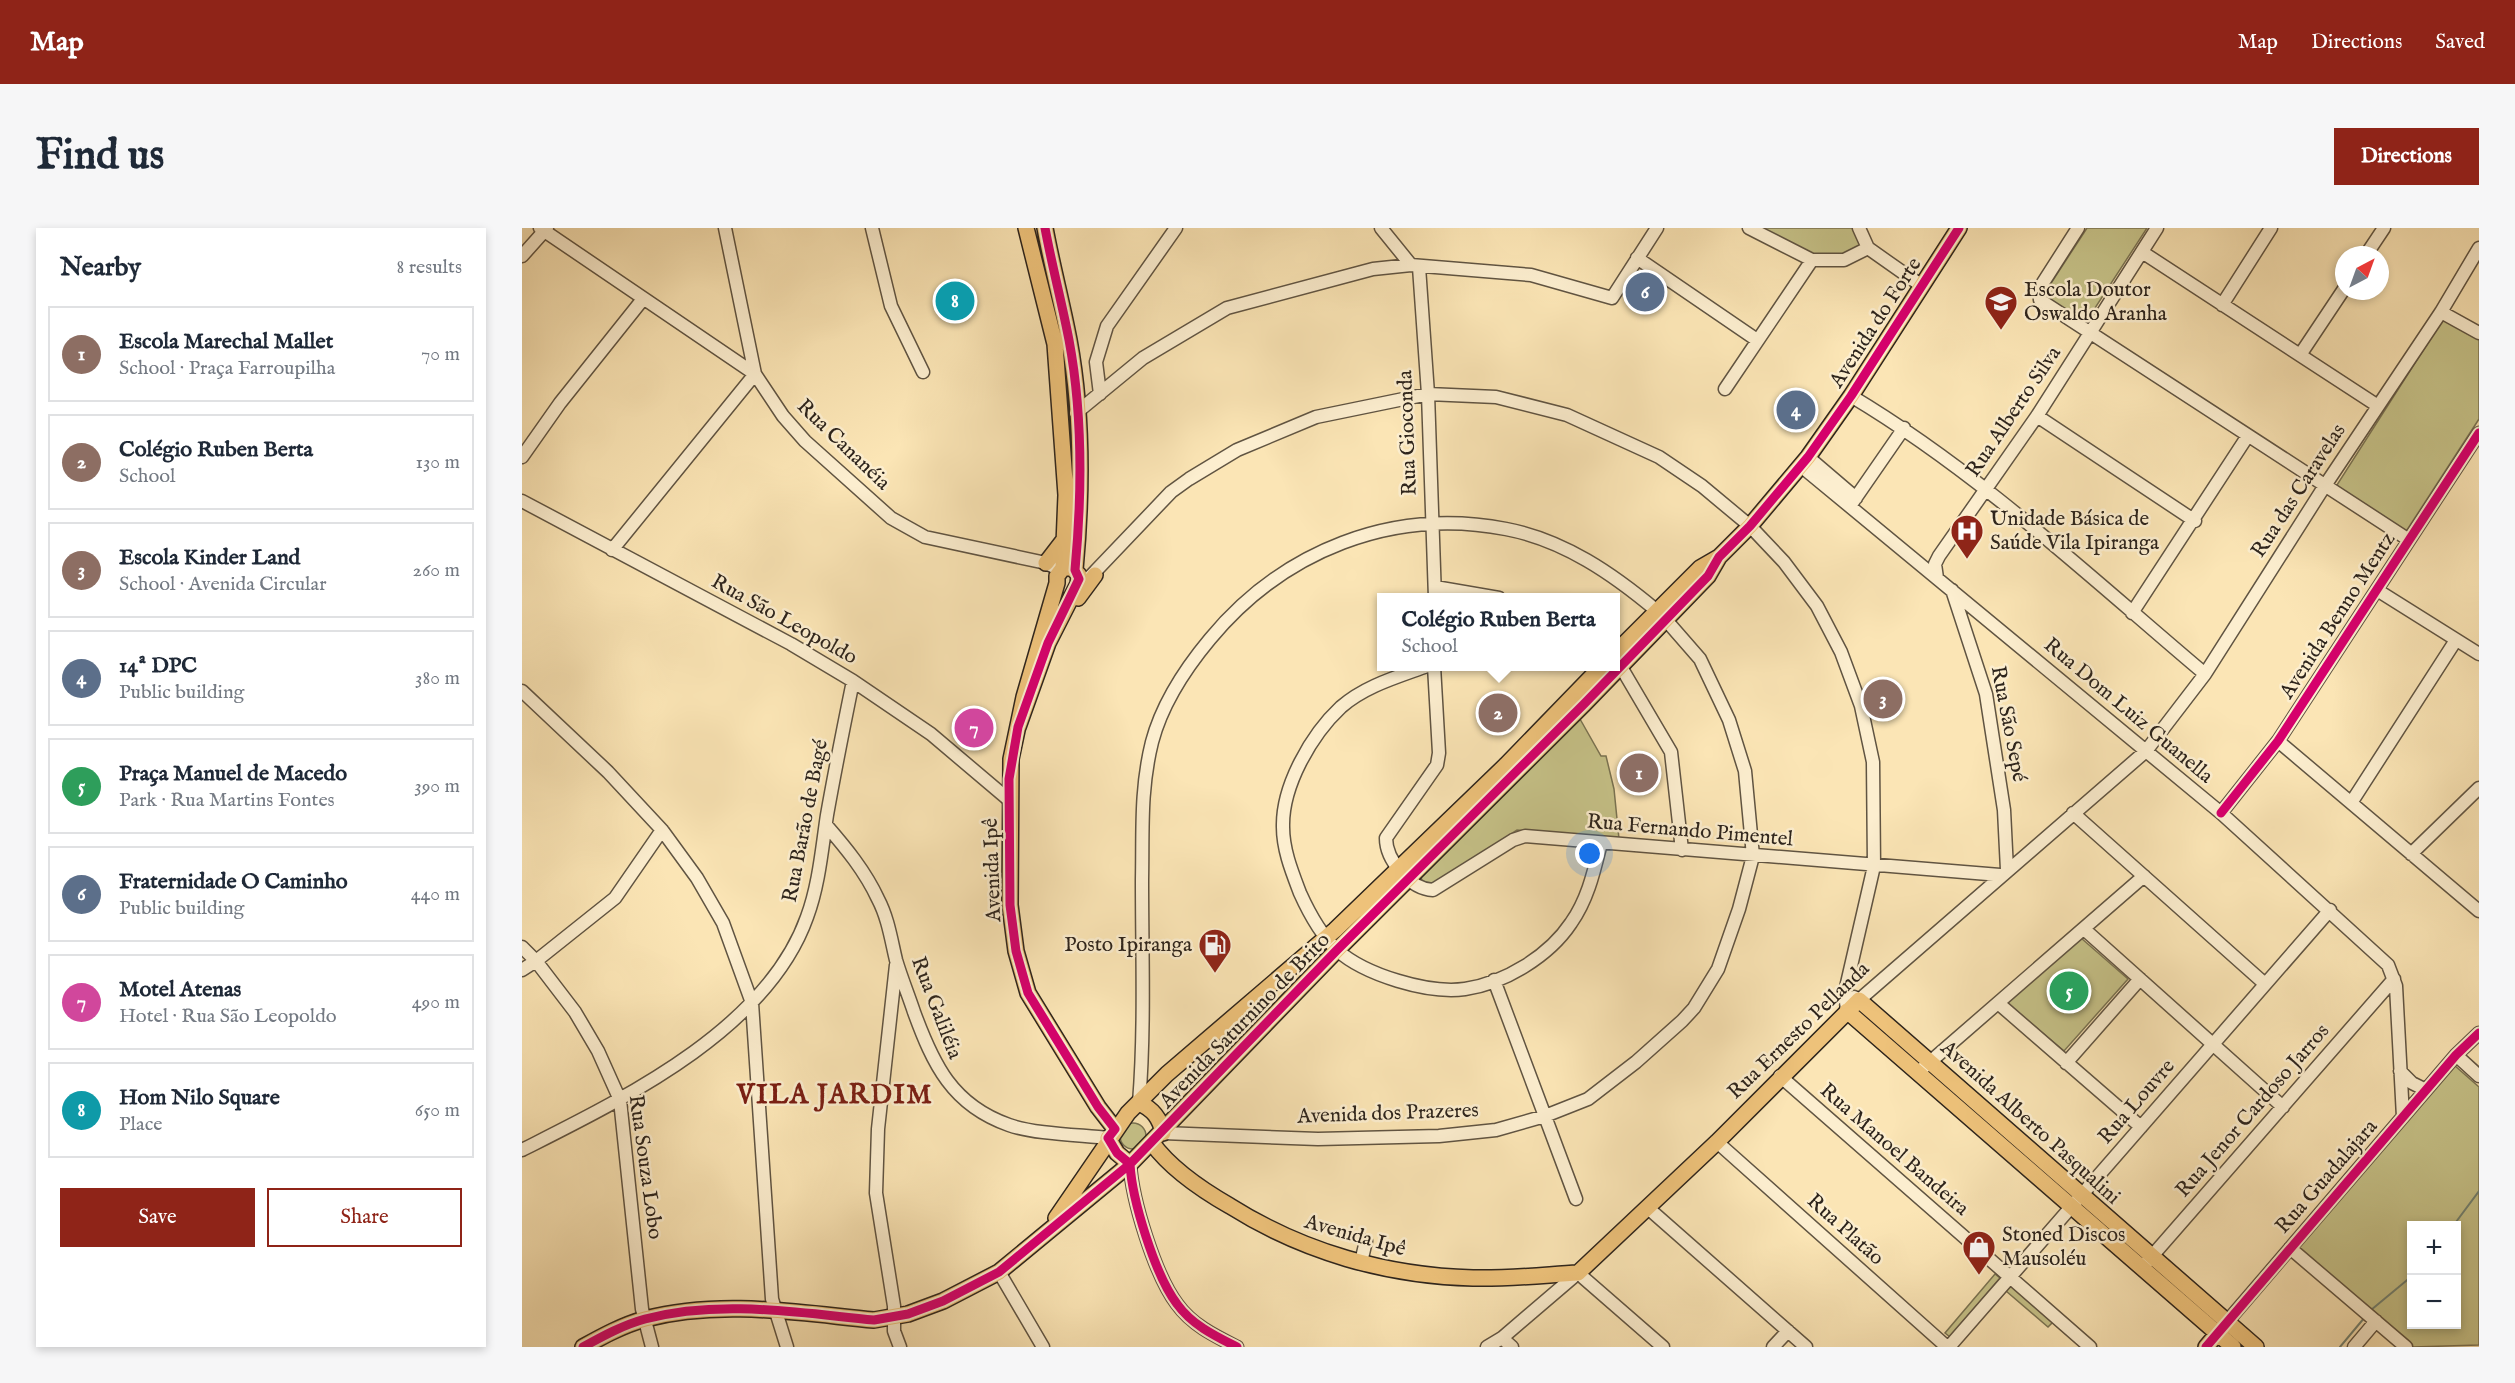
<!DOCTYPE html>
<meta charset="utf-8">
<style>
body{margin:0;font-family:"IM FELL English",serif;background:#f6f6f7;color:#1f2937}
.controls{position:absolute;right:18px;bottom:18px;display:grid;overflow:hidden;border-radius:0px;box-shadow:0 3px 9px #0003}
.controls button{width:54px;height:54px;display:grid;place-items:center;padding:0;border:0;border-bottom:2px solid #e0e1e3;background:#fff;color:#1f2937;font:30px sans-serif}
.compass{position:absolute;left:1813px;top:18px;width:54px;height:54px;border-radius:50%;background:#fff;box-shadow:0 3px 9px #0003;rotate:41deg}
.you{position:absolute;left:1068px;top:626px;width:21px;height:21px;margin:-15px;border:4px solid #fff;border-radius:50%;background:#1a73e8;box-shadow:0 0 0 9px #1a73e833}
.badge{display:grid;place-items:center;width:39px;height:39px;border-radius:50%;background:#8f2418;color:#fff;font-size:20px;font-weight:700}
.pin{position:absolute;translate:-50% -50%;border:3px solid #fff;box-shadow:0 2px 6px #0006}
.popup{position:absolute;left:855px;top:365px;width:243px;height:78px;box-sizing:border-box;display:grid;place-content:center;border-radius:0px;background:#fff;filter:drop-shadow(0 2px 4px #0005);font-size:20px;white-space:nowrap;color:#747a83}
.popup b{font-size:22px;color:#1f2937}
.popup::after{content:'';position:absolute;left:50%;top:100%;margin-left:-12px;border:12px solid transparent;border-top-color:#fff}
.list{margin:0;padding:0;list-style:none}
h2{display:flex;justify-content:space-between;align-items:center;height:78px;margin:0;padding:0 24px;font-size:26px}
h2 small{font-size:20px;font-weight:400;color:#747a83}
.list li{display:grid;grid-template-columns:39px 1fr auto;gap:18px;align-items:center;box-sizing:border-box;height:96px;margin:0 12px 12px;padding:0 12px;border:2px solid #e0e1e3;border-radius:0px}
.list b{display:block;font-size:22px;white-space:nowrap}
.list p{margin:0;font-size:20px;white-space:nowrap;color:#747a83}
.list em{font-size:20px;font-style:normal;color:#747a83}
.actions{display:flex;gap:12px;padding:18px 24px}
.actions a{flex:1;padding:14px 0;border:2px solid #8f2418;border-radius:0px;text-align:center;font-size:21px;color:#8f2418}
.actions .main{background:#8f2418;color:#fff}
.map{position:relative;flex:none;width:1957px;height:1119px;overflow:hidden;border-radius:0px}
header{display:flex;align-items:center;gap:36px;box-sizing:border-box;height:84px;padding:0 30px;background:#8f2418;color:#fff}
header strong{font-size:28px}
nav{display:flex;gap:33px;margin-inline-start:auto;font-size:21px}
.intro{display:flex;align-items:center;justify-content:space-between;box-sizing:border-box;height:144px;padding:0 36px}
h1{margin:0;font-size:42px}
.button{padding:15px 27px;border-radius:0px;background:#8f2418;color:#fff;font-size:21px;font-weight:700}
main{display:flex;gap:36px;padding:0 36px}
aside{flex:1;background:#fff;border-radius:0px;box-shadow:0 3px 9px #0003}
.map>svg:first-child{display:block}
</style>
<header>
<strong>Map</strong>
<nav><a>Map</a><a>Directions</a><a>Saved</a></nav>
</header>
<div class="intro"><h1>Find us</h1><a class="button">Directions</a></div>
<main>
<aside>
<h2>Nearby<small>8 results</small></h2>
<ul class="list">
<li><span class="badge" style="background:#8d6e63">1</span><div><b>Escola Marechal Mallet</b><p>School · Praça Farroupilha</p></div><em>70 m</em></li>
<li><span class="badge" style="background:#8d6e63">2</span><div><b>Colégio Ruben Berta</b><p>School</p></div><em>130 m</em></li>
<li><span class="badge" style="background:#8d6e63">3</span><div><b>Escola Kinder Land</b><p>School · Avenida Circular</p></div><em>260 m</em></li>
<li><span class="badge" style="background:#5c6f8a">4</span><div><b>14ª DPC</b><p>Public building</p></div><em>380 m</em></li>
<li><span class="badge" style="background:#2e9e5b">5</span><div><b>Praça Manuel de Macedo</b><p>Park · Rua Martins Fontes</p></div><em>390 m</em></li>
<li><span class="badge" style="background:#5c6f8a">6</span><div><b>Fraternidade O Caminho</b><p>Public building</p></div><em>440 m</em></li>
<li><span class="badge" style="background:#d1479c">7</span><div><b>Motel Atenas</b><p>Hotel · Rua São Leopoldo</p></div><em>490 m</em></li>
<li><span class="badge" style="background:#0f9aa8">8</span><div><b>Hom Nilo Square</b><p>Place</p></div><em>650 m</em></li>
</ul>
<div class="actions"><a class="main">Save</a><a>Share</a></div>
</aside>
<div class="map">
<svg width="1957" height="1119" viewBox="0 0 1957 1119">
<rect width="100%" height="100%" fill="#fbe5b5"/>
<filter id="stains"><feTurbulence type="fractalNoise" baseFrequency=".00333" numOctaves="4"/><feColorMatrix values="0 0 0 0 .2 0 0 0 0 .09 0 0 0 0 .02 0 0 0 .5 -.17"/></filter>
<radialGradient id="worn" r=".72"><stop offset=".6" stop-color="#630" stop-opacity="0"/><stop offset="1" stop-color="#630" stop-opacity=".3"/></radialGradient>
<path fill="#c6c288" stroke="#7a7352" stroke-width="1.5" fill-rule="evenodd" d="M1233 0H1334L1342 18 1321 30 1292 28Z
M1565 0H1625L1562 97 1520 69Z
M1923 88 1957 110V191L1883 305 1813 260Z
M1058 491 1079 528H1084L1092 561 1097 611 995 602 910 657 900 655 899 647Z
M1559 710 1606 751 1542 823 1485 775Z
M1932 837 1957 859V1117L1891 1119 1776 1019ZM1890 998H1934V1096H1890Z
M598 908a13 13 0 1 1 26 0a13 13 0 1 1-26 0Z
M1473 1046 1478 1050 1428 1109 1423 1105Z
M1489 1058 1531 1094 1526 1099 1484 1063Z"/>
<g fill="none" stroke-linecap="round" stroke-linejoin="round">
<path stroke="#718171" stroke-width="2" d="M1931 998 1957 963
M1849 1082 1890 1048
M1818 1119 1843 1089"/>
<g stroke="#605442" stroke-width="15">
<path id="minor" d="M18 0 233 146 90 322
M203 0 233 146 261 188 283 213 369 290 403 309 524 335 538 342
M350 0 369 78 401 144
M859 0 889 37
M1227 0 1290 32H1322L1346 20
M1337 0 1346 20 1400 58
M1556 0 1517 61 1518 72 1887 312
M1620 24 1856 178
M1844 27 1862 0
M0 28 25 0
M1115 30 1235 112
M897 39 906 166 913 370
M1700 77 1749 0
M1919 84 1957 105
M1778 127 1822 61
M1203 161 1290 32
M578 166 574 134 585 98 654 0
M1329 168C1458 245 1569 350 1683 446
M554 185 621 130 705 80 851 41 889 37 1009 47 1090 70 1135 0
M1515 188 1673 293
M0 229 38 175 121 71
M1286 229 1334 270
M1279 238 1699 585 1866 737 1874 758 1881 889
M0 273 269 416 331 453 409 506 487 572
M1328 278 1382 200
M1415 350 1413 336 1417 328 1515 188 1635 0
M566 351 649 264 667 251 715 222 794 189 906 166 974 169 1045 187 1137 229 1180 258 1228 298 1262 334 1295 378 1319 424 1339 478 1351 534 1352 638 1323 764 1325 783
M913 359 977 370
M1430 362 1464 466 1482 582 1485 642
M1855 362 1957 426
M1610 385 1725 209
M905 438C875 449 843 458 819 479 789 507 760 558 761 599 761 622 770 644 778 665 787 685 799 707 815 722 843 747 906 766 943 761 983 755 1027 728 1049 695 1066 671 1072 643 1079 615
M912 438 917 525 915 537 864 610C864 632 888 661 911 662L991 612 1003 608 1478 647
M1099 439 1149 524 1160 622
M0 463 86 544 140 602 175 650 201 695 230 775 250 1071 265 1119
M1756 513 1957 683
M1829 575 1934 412
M1551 585 1743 756
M1699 585 1756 513 1957 205
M304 597C324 620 343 643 356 671 366 690 369 711 374 732 379 749 386 766 392 784 411 836 430 877 487 897 512 906 559 907 586 910
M1889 626 1957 560
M1562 701 1761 879
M0 719 14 733 53 784 76 823 98 872 120 1081 130 1119
M374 737 356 901 354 965 372 1078V1103L378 1119
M0 742 14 733 93 670 140 602
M972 752 1054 971
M1332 769 1337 772 1624 523 1683 446 1802 259 1919 84 1957 20
M1476 775 1619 899
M1934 827 1957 848
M1544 835 1618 751
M1401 840 1622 648
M1878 843 1890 855 1904 862
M1258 848 1568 1119
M617 875C623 801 620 726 620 652 621 604 618 562 630 514 640 476 663 441 688 411 761 323 870 279 984 301 1042 312 1091 346 1135 383
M641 905 796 911 917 908 974 902 1023 888 1066 871 1114 834 1160 793 1172 780 1196 741 1217 681 1231 628 1223 543 1207 492 1178 431 1144 392
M1195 914 1425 1119
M0 922C101 871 245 802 285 689 297 657 300 620 305 587 313 542 322 497 331 453
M608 936C610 972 633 1047 655 1076 670 1097 693 1108 715 1119
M1126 980 1284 1119
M1768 1020 1884 1119
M839 1034 844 1013
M1624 1035 1872 751
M477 1044 521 1119
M1704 1095 1934 827 1957 805
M980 1110 990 1119
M965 1119 980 1110 1056 1045 1141 1119
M1251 1119 1266 1103
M1427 1119 1808 682
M1832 1119 1854 1093"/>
</g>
<g stroke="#2d241c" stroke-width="18">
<path id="major" d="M504 0 533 116 544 267 541 340
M523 0C530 38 540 75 547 112 561 187 560 267 553 342
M524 335 544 309
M556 370 573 347
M1093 425 1178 340 1197 329 1228 298 1286 229 1329 168 1437 0
M496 499 526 415 556 356 557 347 550 340H541L535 348V355L502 469 489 531 488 677 494 723 506 765 576 879 593 901
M1325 783 1711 1119
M617 875C631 881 638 890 641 905
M586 910 595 925 608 936
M630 915C649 941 680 962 708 978 781 1024 865 1048 951 1050 986 1051 1022 1047 1056 1045L1195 914 1337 772 1734 1119
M534 990 606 885 645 846 813 702 984 537 1080 438
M61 1119C81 1108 101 1097 123 1091 198 1071 277 1085 352 1092L386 1086 421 1073 477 1044 608 936 815 722 1062 476 1186 348 1197 329
M1684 1119 1700 1100"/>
</g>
<use href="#minor" stroke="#fceecf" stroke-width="12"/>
<use href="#major" stroke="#eec27a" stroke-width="15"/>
<g stroke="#fceecf" stroke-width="13">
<path id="cycleway" d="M523 0C530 38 540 75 547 112 561 187 560 267 553 342L557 351 526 415 496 499 487 551 488 677 494 723 506 765 576 879 593 901 586 910 595 925 608 936
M1699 585 1756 513 1957 205
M608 936C610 972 633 1047 655 1076 670 1097 693 1108 715 1119
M61 1119C81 1108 101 1097 123 1091 198 1071 277 1085 352 1092L386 1086 421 1073 477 1044 608 936 815 722 1062 476 1186 348 1197 329 1228 298 1286 229 1329 168 1437 0
M1684 1119 1934 827 1957 805"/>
</g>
<use href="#cycleway" stroke="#d6006c" stroke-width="9"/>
</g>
<defs>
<g id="school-pin" transform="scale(1.725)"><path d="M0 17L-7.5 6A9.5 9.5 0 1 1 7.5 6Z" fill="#8f2418" stroke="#fceecf"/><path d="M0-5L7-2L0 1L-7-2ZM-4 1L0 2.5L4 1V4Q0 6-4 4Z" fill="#fff"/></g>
<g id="hospital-pin" transform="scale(1.725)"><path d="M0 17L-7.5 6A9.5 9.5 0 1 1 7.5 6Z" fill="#8f2418" stroke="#fceecf"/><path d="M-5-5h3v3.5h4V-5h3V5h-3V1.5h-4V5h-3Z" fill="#fff"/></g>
<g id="fuel-pin" transform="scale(1.725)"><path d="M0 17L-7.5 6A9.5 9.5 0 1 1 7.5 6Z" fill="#8f2418" stroke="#fceecf"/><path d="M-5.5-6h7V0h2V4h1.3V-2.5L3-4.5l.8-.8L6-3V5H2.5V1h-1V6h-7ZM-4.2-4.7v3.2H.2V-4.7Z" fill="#fff"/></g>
<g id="shop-pin" transform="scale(1.725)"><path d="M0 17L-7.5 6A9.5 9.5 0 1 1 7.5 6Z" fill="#8f2418" stroke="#fceecf"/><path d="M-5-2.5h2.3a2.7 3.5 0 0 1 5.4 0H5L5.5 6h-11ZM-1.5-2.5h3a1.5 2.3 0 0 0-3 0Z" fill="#fff"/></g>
</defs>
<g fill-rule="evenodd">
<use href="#school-pin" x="1479" y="74"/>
<use href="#hospital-pin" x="1445" y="303"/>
<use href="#fuel-pin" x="693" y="717"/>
<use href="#shop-pin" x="1457" y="1019"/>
</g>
<g text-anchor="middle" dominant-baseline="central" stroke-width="5" stroke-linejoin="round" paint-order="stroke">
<g font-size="21" fill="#2d241c" stroke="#fceecf" text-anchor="start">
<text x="1502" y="62">Escola Doutor<tspan x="1502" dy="24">Oswaldo Aranha</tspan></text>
<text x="1468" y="291">Unidade Básica de<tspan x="1468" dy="24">Saúde Vila Ipiranga</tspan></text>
<text x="670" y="717" text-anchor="end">Posto Ipiranga</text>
<text x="1480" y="1007">Stoned Discos<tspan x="1480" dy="24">Mausoléu</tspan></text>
</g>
<g font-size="21" fill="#2d241c" stroke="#fceecf">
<text transform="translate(1354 95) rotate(-57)">Avenida do Forte</text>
<text transform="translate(1492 184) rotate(-56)">Rua Alberto Silva</text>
<text transform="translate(886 205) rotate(-92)">Rua Gioconda</text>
<text transform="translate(321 217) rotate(44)">Rua Cananéia</text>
<text transform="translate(1777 263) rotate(-57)">Rua das Caravelas</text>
<text transform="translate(1816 388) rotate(-57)">Avenida Benno Mentz</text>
<text transform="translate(262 392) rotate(29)">Rua São Leopoldo</text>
<text transform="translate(1606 483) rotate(40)">Rua Dom Luiz Guanella</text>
<text transform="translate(1486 496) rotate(79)">Rua São Sepé</text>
<text transform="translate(284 593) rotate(-79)">Rua Barão de Bagé</text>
<text transform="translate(1168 603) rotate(5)">Rua Fernando Pimentel</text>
<text transform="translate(471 642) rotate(-92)">Avenida Ipê</text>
<text transform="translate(414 780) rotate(69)">Rua Galiléia</text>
<text transform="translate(723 793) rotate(-46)">Avenida Saturnino de Brito</text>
<text transform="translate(1277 803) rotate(-44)">Rua Ernesto Pellanda</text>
<text transform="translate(1615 874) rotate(-49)">Rua Louvre</text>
<text transform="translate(1731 883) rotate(-49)">Rua Jenor Cardoso Jarros</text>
<text transform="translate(866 886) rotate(-2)">Avenida dos Prazeres</text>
<text transform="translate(1508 895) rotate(42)">Avenida Alberto Pasqualini</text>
<text transform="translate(1372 922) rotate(41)">Rua Manoel Bandeira</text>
<text transform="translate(123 939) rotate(82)">Rua Souza Lobo</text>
<text transform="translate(1805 949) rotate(-49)">Rua Guadalajara</text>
<text transform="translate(1323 1002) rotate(42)">Rua Platão</text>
<text transform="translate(833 1008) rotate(16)">Avenida Ipê</text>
</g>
<g font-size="27" font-weight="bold" letter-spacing="1.5" fill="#7a1f14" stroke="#fceecf">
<text x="313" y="868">VILA JARDIM</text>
</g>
</g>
<rect width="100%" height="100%" filter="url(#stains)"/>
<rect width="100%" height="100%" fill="url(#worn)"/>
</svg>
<div class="controls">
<button>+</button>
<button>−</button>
</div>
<svg class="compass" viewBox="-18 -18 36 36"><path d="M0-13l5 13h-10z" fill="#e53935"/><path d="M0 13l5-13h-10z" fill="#747a83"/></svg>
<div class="you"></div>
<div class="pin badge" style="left:1117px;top:545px;background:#8d6e63">1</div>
<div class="pin badge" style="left:976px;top:485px;background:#8d6e63">2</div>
<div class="popup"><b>Colégio Ruben Berta</b>School</div>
<div class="pin badge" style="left:1361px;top:471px;background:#8d6e63">3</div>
<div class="pin badge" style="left:1274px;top:182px;background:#5c6f8a">4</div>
<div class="pin badge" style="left:1547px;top:763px;background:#2e9e5b">5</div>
<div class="pin badge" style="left:1123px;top:64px;background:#5c6f8a">6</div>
<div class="pin badge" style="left:452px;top:500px;background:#d1479c">7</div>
<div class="pin badge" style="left:433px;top:73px;background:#0f9aa8">8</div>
</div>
</main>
